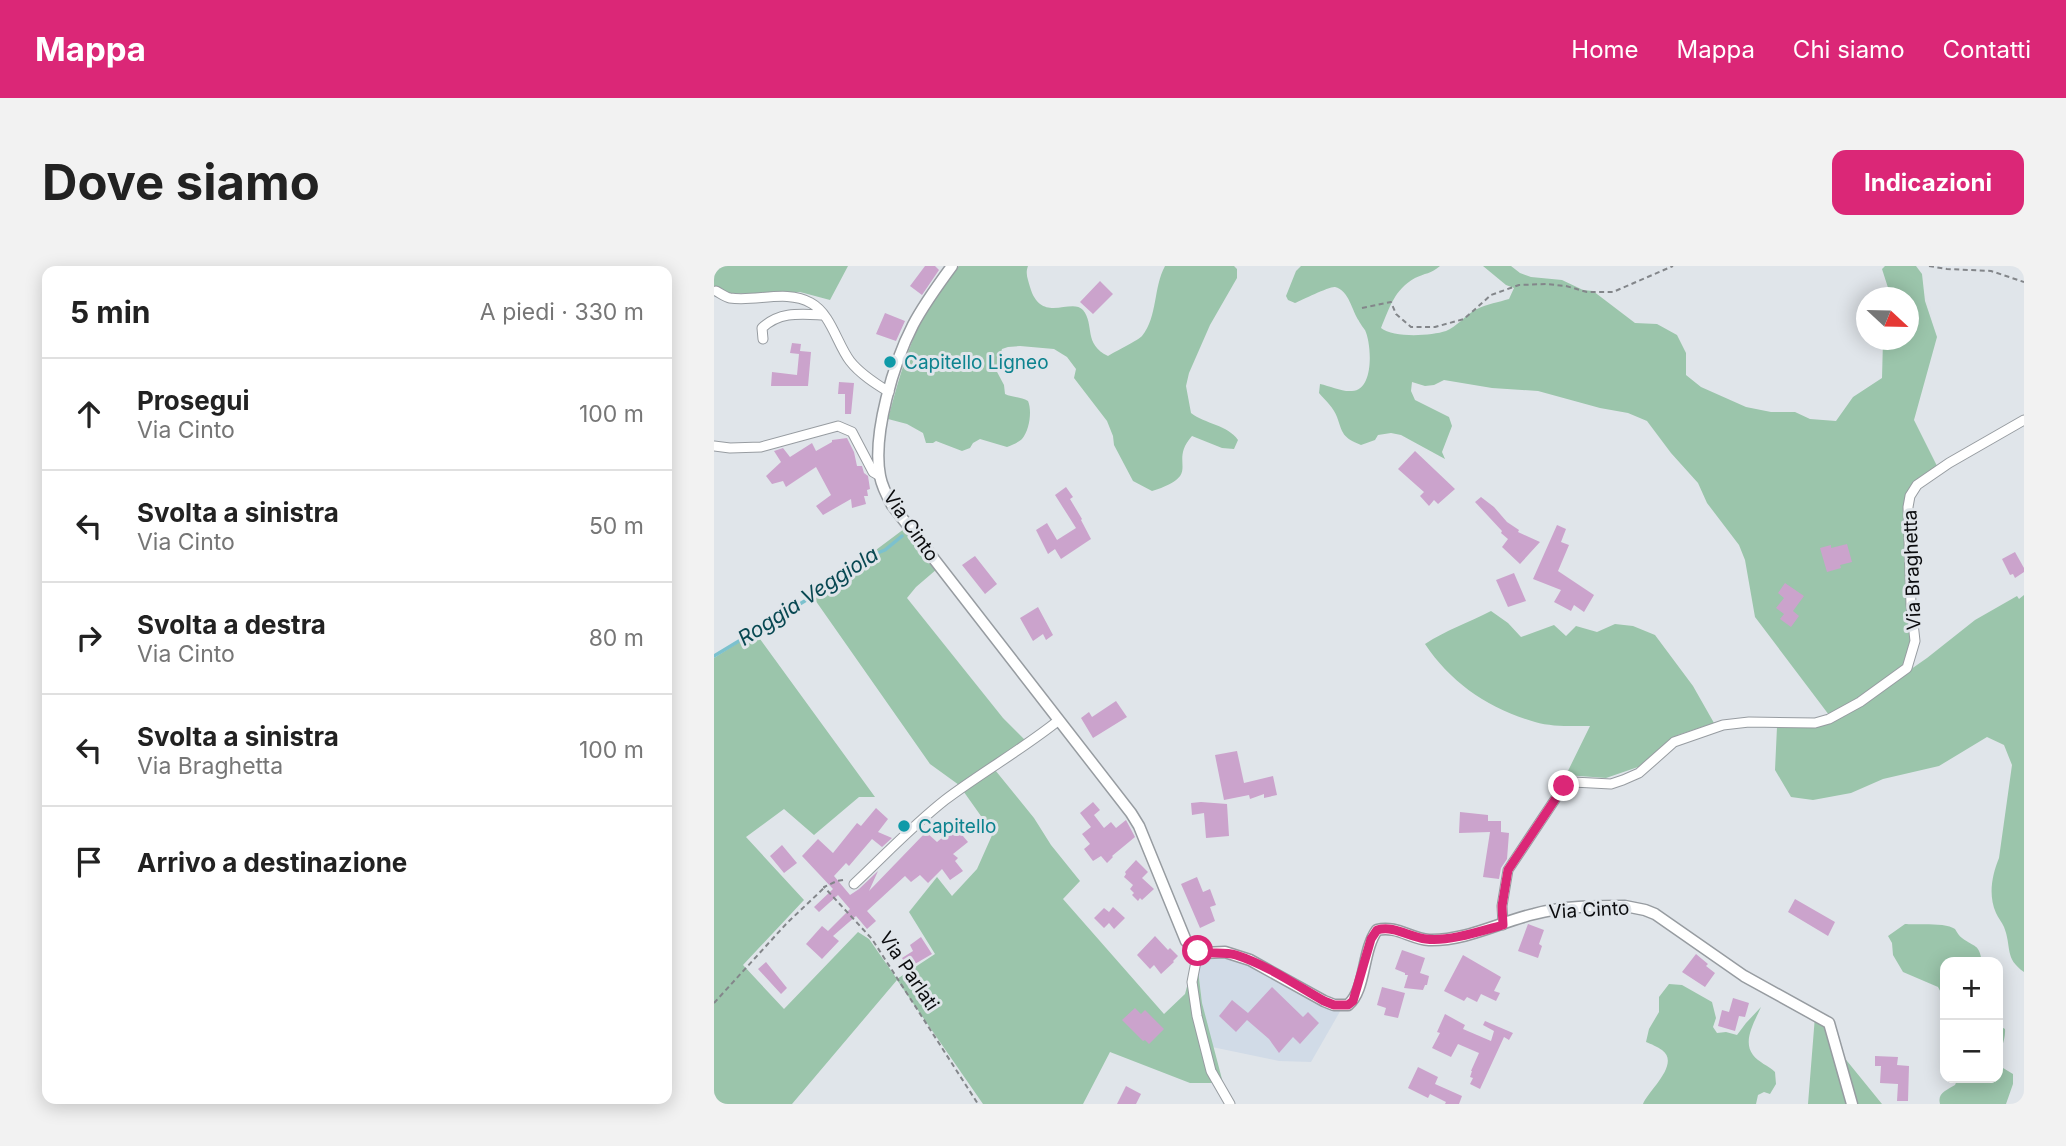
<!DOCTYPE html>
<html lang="it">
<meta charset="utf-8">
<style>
body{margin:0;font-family:Inter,sans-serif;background:#f2f2f2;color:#222}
.controls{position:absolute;right:21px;bottom:21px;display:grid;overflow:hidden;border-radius:14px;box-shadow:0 4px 18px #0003}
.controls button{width:63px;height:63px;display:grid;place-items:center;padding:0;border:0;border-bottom:2px solid #e0e0e0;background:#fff;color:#222;font:35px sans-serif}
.compass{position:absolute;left:1142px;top:21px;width:63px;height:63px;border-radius:50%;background:#fff;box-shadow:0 4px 18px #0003;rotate:112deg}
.stop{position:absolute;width:21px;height:21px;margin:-16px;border:5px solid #db2777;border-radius:50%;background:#fff}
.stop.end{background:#db2777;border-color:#fff;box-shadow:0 2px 7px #0008}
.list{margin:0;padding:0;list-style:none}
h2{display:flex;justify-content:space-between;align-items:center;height:91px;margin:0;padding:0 28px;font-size:30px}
h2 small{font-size:23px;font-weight:400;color:#767676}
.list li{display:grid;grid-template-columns:46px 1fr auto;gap:21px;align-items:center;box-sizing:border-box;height:112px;padding:0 28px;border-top:2px solid #e0e0e0}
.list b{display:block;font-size:26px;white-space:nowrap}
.list p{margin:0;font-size:23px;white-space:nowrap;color:#767676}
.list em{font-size:23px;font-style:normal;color:#767676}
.icon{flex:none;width:38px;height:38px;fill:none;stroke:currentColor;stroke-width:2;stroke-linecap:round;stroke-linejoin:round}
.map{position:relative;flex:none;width:1310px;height:838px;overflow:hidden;border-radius:14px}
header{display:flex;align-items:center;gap:42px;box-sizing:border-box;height:98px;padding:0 35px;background:#db2777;color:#fff}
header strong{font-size:33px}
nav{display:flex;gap:38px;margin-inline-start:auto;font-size:24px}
.intro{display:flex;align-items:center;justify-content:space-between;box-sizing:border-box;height:168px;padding:0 42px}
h1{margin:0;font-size:49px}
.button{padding:18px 32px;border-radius:14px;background:#db2777;color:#fff;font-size:24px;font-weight:700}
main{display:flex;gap:42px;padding:0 42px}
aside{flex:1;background:#fff;border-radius:14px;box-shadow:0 4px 18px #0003}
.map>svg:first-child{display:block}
</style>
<header>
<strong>Mappa</strong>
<nav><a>Home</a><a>Mappa</a><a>Chi siamo</a><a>Contatti</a></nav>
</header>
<div class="intro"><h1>Dove siamo</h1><a class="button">Indicazioni</a></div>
<main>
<aside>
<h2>5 min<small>A piedi · 330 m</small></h2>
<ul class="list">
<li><svg class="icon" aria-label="ahead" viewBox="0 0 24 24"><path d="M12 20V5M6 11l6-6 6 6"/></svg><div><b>Prosegui</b><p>Via Cinto</p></div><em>100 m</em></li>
<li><svg class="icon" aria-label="left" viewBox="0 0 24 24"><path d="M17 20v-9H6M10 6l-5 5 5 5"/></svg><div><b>Svolta a sinistra</b><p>Via Cinto</p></div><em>50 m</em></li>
<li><svg class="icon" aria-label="right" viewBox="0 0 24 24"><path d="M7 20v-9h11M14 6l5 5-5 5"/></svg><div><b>Svolta a destra</b><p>Via Cinto</p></div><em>80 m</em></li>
<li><svg class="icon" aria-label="left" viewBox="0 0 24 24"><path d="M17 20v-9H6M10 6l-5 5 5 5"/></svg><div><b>Svolta a sinistra</b><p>Via Braghetta</p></div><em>100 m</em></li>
<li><svg class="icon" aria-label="arrive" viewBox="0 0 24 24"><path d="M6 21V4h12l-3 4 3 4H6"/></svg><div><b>Arrivo a destinazione</b></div></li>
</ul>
</aside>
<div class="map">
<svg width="1310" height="838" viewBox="0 0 1310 838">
<rect width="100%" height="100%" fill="#e0e5ea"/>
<path fill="#d1dbe7" d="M520 682 614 733 632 735 597 796 565 795 498 781 488 737 482 687Z"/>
<path fill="#9bc5ab" d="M0 0H134L116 34 86 26 13 28 0 21Z
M245 0H314C311 8 314 13 316 21 327 59 357 31 369 44 381 59 369 78 394 90 400 86 425 74 428 70 444 50 439 22 451 0H520L523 3V12L496 59 475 107 472 120 477 147C491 158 514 159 524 174L520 183 508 182 478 170C453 198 491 208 438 225L419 215 400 179 399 170 393 155 360 112 362 103 353 91 340 83 306 80 294 81 288 83 282 104 290 119 291 128C297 131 307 131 314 135 318 144 316 164 308 173 305 176 298 179 293 181L266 173 259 177 256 182 248 185 222 175 219 177H212L209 167 193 158 174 153C182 123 190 93 203 64 214 41 230 21 245 0Z
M587 0H726C717 8 711 7 701 12 680 24 676 41 667 62 679 72 717 70 732 65 743 61 752 48 763 43 773 38 785 36 795 33L800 22 792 19 769 0H797L806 7 817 11 848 14 869 24 879 25 921 57 943 58 963 69 972 87V109L987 121 1032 141 1057 146H1081L1096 153 1122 155 1139 131 1168 112 1169 74H1195V32L1177 31 1168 3 1171 0H1202L1208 8 1211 35 1223 71 1200 154 1223 200 1199 218 1191 230 1195 343 1201 392 1153 429 1115 449 1041 351 1031 294 1025 279 993 237 984 217 957 187 933 155 914 147 886 142 824 125 778 122 730 114 720 119 711 120 698 116 697 125 701 134 735 151 738 160 728 186 731 193 687 169 677 167 664 169 661 174 647 179C628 171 629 168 623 151 620 142 611 134 605 127L606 118C616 120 628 126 638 125 660 125 658 79 651 64 651 64 645 56 645 55 638 45 635 24 621 21 616 20 588 34 581 37L574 34 572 30 582 5Z
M190 263 223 303 202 321 193 332 289 452 312 475 277 499 320 552 337 579 366 615 349 633 450 748 471 728 482 687 488 737 509 817H476L396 786 369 838H269L183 714 78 838H0V392L41 366 161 531H145L100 569 70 543 32 571 90 634 29 699 70 743 144 666 155 673 183 713 221 688 195 646 223 611 238 630 263 603 279 567 245 519 216 498 99 331Z
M1310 329V706C1290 692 1298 681 1290 661 1288 656 1284 652 1282 647 1274 629 1278 609 1285 592L1298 499 1290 479 1273 471 1225 500 1169 513 1137 527 1099 534 1077 531 1061 504 1063 461H1101L1150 436 1213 392 1261 354 1303 330 1305 333Z
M777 345 794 357 807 371 840 359 852 370 862 360 883 366 901 358 919 360 941 369 979 420 1000 457 964 469 924 501 892 512 852 509 876 460C858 460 838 461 821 456 775 443 737 417 711 378 732 364 754 357 777 345Z
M1191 658C1203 659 1232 656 1241 663 1243 666 1245 670 1248 672 1261 682 1265 677 1268 696H1231V734L1224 721 1189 706 1179 689 1178 677 1174 670Z
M955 718 968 719 998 736 1002 752 999 761 1003 767 1012 766 1023 769 1032 757 1047 741C1041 755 1028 775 1039 789 1044 796 1055 800 1061 806L1062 818 1056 828 1050 826 1044 829 1042 838H929C934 825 967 798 948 784 944 781 937 778 932 776L935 763 945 746V731Z
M1101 750 1115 759 1120 779 1168 838H1094Z
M1284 759 1291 763C1292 776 1284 786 1284 799L1299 808V818L1292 838H1226C1223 827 1233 824 1241 819L1244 812H1284Z"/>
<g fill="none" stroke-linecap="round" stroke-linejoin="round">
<path stroke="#7cc1ce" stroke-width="3.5" d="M0 390 94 333 151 292 171 284 188 270"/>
</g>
<path fill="#cba3cc" d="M211 0H221L225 4 208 29 196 20Z
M386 15 399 28 379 48 366 36Z
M171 47 191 55 182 75 162 68Z
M78 77 87 78 86 85 97 86 94 120H57L58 106 83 109 85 88 76 87Z
M125 116 140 117 137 148H131V128H124Z
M133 172 140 186 143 200H148L150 207 154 210 156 223 153 224 154 230H150L152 238 138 242 137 233 109 249 102 240 117 229 102 201 72 221 69 215 58 218 52 210 67 196 60 185 69 182 76 191 98 177 102 185 118 176V174Z
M701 185 741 223 724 238 720 234 715 240 706 230 710 226 684 203Z
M352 221 359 231 356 233 368 253 367 254 377 273 347 293 341 283 334 288 322 264 333 257 343 274 362 262 341 229Z
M767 231 780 241 793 256 805 264 804 266 826 276 806 298 788 281 794 273 787 267 788 265 761 236Z
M843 259 852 263 847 276 855 279 844 305 880 329 870 346 860 339 857 345 840 336 847 324 819 313Z
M1133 278 1138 296 1126 299 1127 302 1113 306 1106 282 1117 279V282Z
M1301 286 1310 302V306L1301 312 1299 308 1296 309 1288 293Z
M261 290 283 318 271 328 248 299Z
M800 307 812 335 794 341 782 314Z
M1071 317 1090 330 1079 345 1085 350 1077 361 1066 353 1070 348 1062 342 1070 332 1064 327Z
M324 341 339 369 332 374 329 368 319 375 306 352Z
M402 435 413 451 379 472 367 452 375 446 378 451Z
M523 485 530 517 559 510 563 529 550 532V528L536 533 535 529 510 534 501 489Z
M379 536 386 544 380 549 390 562 397 556 402 562 412 554 421 571 398 590 399 591 393 597 387 590 379 595 370 583 376 578 368 568 377 561 366 547Z
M487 536 513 538 515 570 492 572 490 547 478 549 477 537Z
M162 542 174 553 164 566 178 572 168 581 158 573 135 600 132 597 120 610 136 629 145 623 164 605 155 625 212 566 223 576 235 566 237 567 243 563 254 576 239 588 244 592 241 595 249 605 236 614 228 603 214 617 206 609 197 616 191 610 153 645 162 655 153 663 142 650 119 670 125 675 108 693 92 678 108 660 114 665 136 643 124 629 105 646 100 641 119 623 88 590 104 573 119 587 143 557 147 560Z
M746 546 774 549V555H787V566L795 567 793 593 787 602 785 613 769 611 776 566 745 567Z
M68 579 83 597 70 607 56 590Z
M422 594 434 606 428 612 440 623 428 634 426 632 424 635 418 629 420 627 416 623 419 619 410 611 412 608 411 606Z
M483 611 489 626 496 623 502 639 496 641 501 655 486 662 467 618Z
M1081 633 1121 656 1114 670 1074 646Z
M399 641 411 652 400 663 395 657 390 662 380 652 390 642 395 646Z
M814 658 830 664 825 678 828 680 824 692 804 685Z
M441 670 454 684 456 682 464 690 459 695 460 696 447 708 440 699 436 703 423 689Z
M207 671 218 688 194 702 188 692 199 685 196 679Z
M688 684 711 692 706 707 715 710 713 719H711L709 724 690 722 694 709H691V707L681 703Z
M982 688 994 698 992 700 1001 707 991 721 968 706Z
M749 689 787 711 780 725 786 727 782 735 767 728 763 736 753 731 750 735 730 725Z
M52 696 73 722 67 728 44 703Z
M558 721 589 751 594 746 605 757 586 778 579 771 565 787 555 773 533 754 522 766 505 750 518 734 534 747Z
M668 721 691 727 684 752 670 749 672 742 663 739Z
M1019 732 1035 737 1031 751 1025 750 1021 765 1004 760 1008 744 1015 746Z
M421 742 427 748 431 744 450 763 435 778 431 774 429 775 408 754Z
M731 748 751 759 749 763 777 775 780 765 769 759 771 755 799 767 795 774 790 771 766 823 756 818 759 812 756 811 758 805H757L765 787 744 778 737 791 718 782 726 767 723 766Z
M1161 790 1184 791 1183 799 1195 800 1194 835H1183L1184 818 1166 817 1167 800H1161Z
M704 801 724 811 721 818 748 830 745 838H731L732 836 716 828 714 832 694 822Z
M412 820 427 828 422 838H403Z"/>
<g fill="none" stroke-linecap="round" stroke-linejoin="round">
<g stroke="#979ca1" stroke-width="11">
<path id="minor" d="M2 25C6 27 11 31 16 32 42 36 73 23 97 37 117 48 123 78 136 95 146 108 162 118 175 126
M49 73 48 62C66 45 87 48 110 49
M0 180 16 182 47 181 124 160 138 166 159 206 166 210
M140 618C170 590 198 560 231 534 268 506 309 483 345 454
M789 659 788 640 794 604 850 520 859 516 897 518 909 514 925 507 960 476 1009 459 1035 456 1101 457 1115 453 1146 436 1193 402 1201 375 1197 339 1194 241 1196 230 1203 219 1235 197 1310 154
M484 685 478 716 483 750 497 805 516 838"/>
</g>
<g stroke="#979ca1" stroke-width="13">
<path id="tertiary" d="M238 0C224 19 210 38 199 59 180 96 158 168 166 210 168 221 173 230 178 239L417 547 425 560 472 675 489 687 511 686 536 694 610 735 620 739H634C652 724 648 685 663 664 682 659 697 673 715 674 752 675 786 656 820 648 849 640 880 640 911 640L931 644 941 648 1030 710 1115 757 1138 838"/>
</g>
<path stroke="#83868a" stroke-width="2" stroke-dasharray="5 3.5" stroke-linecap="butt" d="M1215 0 1233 3 1277 5 1310 16
M648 42 677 36 682 48 697 61H721L750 53 777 29 805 19 832 18 852 20 873 26H899L959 0
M129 614 123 615 110 621 158 673 264 838
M0 737 73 657 110 622"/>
<use href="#minor" stroke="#fff" stroke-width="9"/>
<use href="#tertiary" stroke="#fff" stroke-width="10"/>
</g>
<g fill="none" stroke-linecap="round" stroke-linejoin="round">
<path stroke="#db2777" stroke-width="9" d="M484 685C496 689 509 685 522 689 553 699 582 719 610 735L620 739H634L639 735 657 673 663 664C680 659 695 671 712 673 734 676 767 665 789 659L788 640 794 604 850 520"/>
</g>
<g fill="#0f9aa8" stroke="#e0e5ea" stroke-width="2.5">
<circle cx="176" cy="96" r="7"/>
<circle cx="190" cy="560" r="7"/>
</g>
<g text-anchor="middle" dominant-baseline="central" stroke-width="6" stroke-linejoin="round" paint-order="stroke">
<g font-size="19" fill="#0d838f" stroke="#e0e5ea" text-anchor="start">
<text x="190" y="96">Capitello Ligneo</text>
<text x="204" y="560">Capitello</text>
</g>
<g font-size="19" fill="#0b0c0e" stroke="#e0e5ea">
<text transform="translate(197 260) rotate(55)">Via Cinto</text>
<text transform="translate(1198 304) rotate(-92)">Via Braghetta</text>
<text transform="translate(875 644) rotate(-3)">Via Cinto</text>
<text transform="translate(195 705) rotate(56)">Via Parlati</text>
</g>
<g font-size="21" font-style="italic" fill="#084852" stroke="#e0e5ea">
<text transform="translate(94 330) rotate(-33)">Roggia Veggiola</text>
</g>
</g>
</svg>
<div class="controls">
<button>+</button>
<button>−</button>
</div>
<svg class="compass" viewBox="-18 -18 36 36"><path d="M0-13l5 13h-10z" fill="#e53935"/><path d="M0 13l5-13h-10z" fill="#767676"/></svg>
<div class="stop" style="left:484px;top:685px"></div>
<div class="stop end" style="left:850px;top:520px"></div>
</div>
</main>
